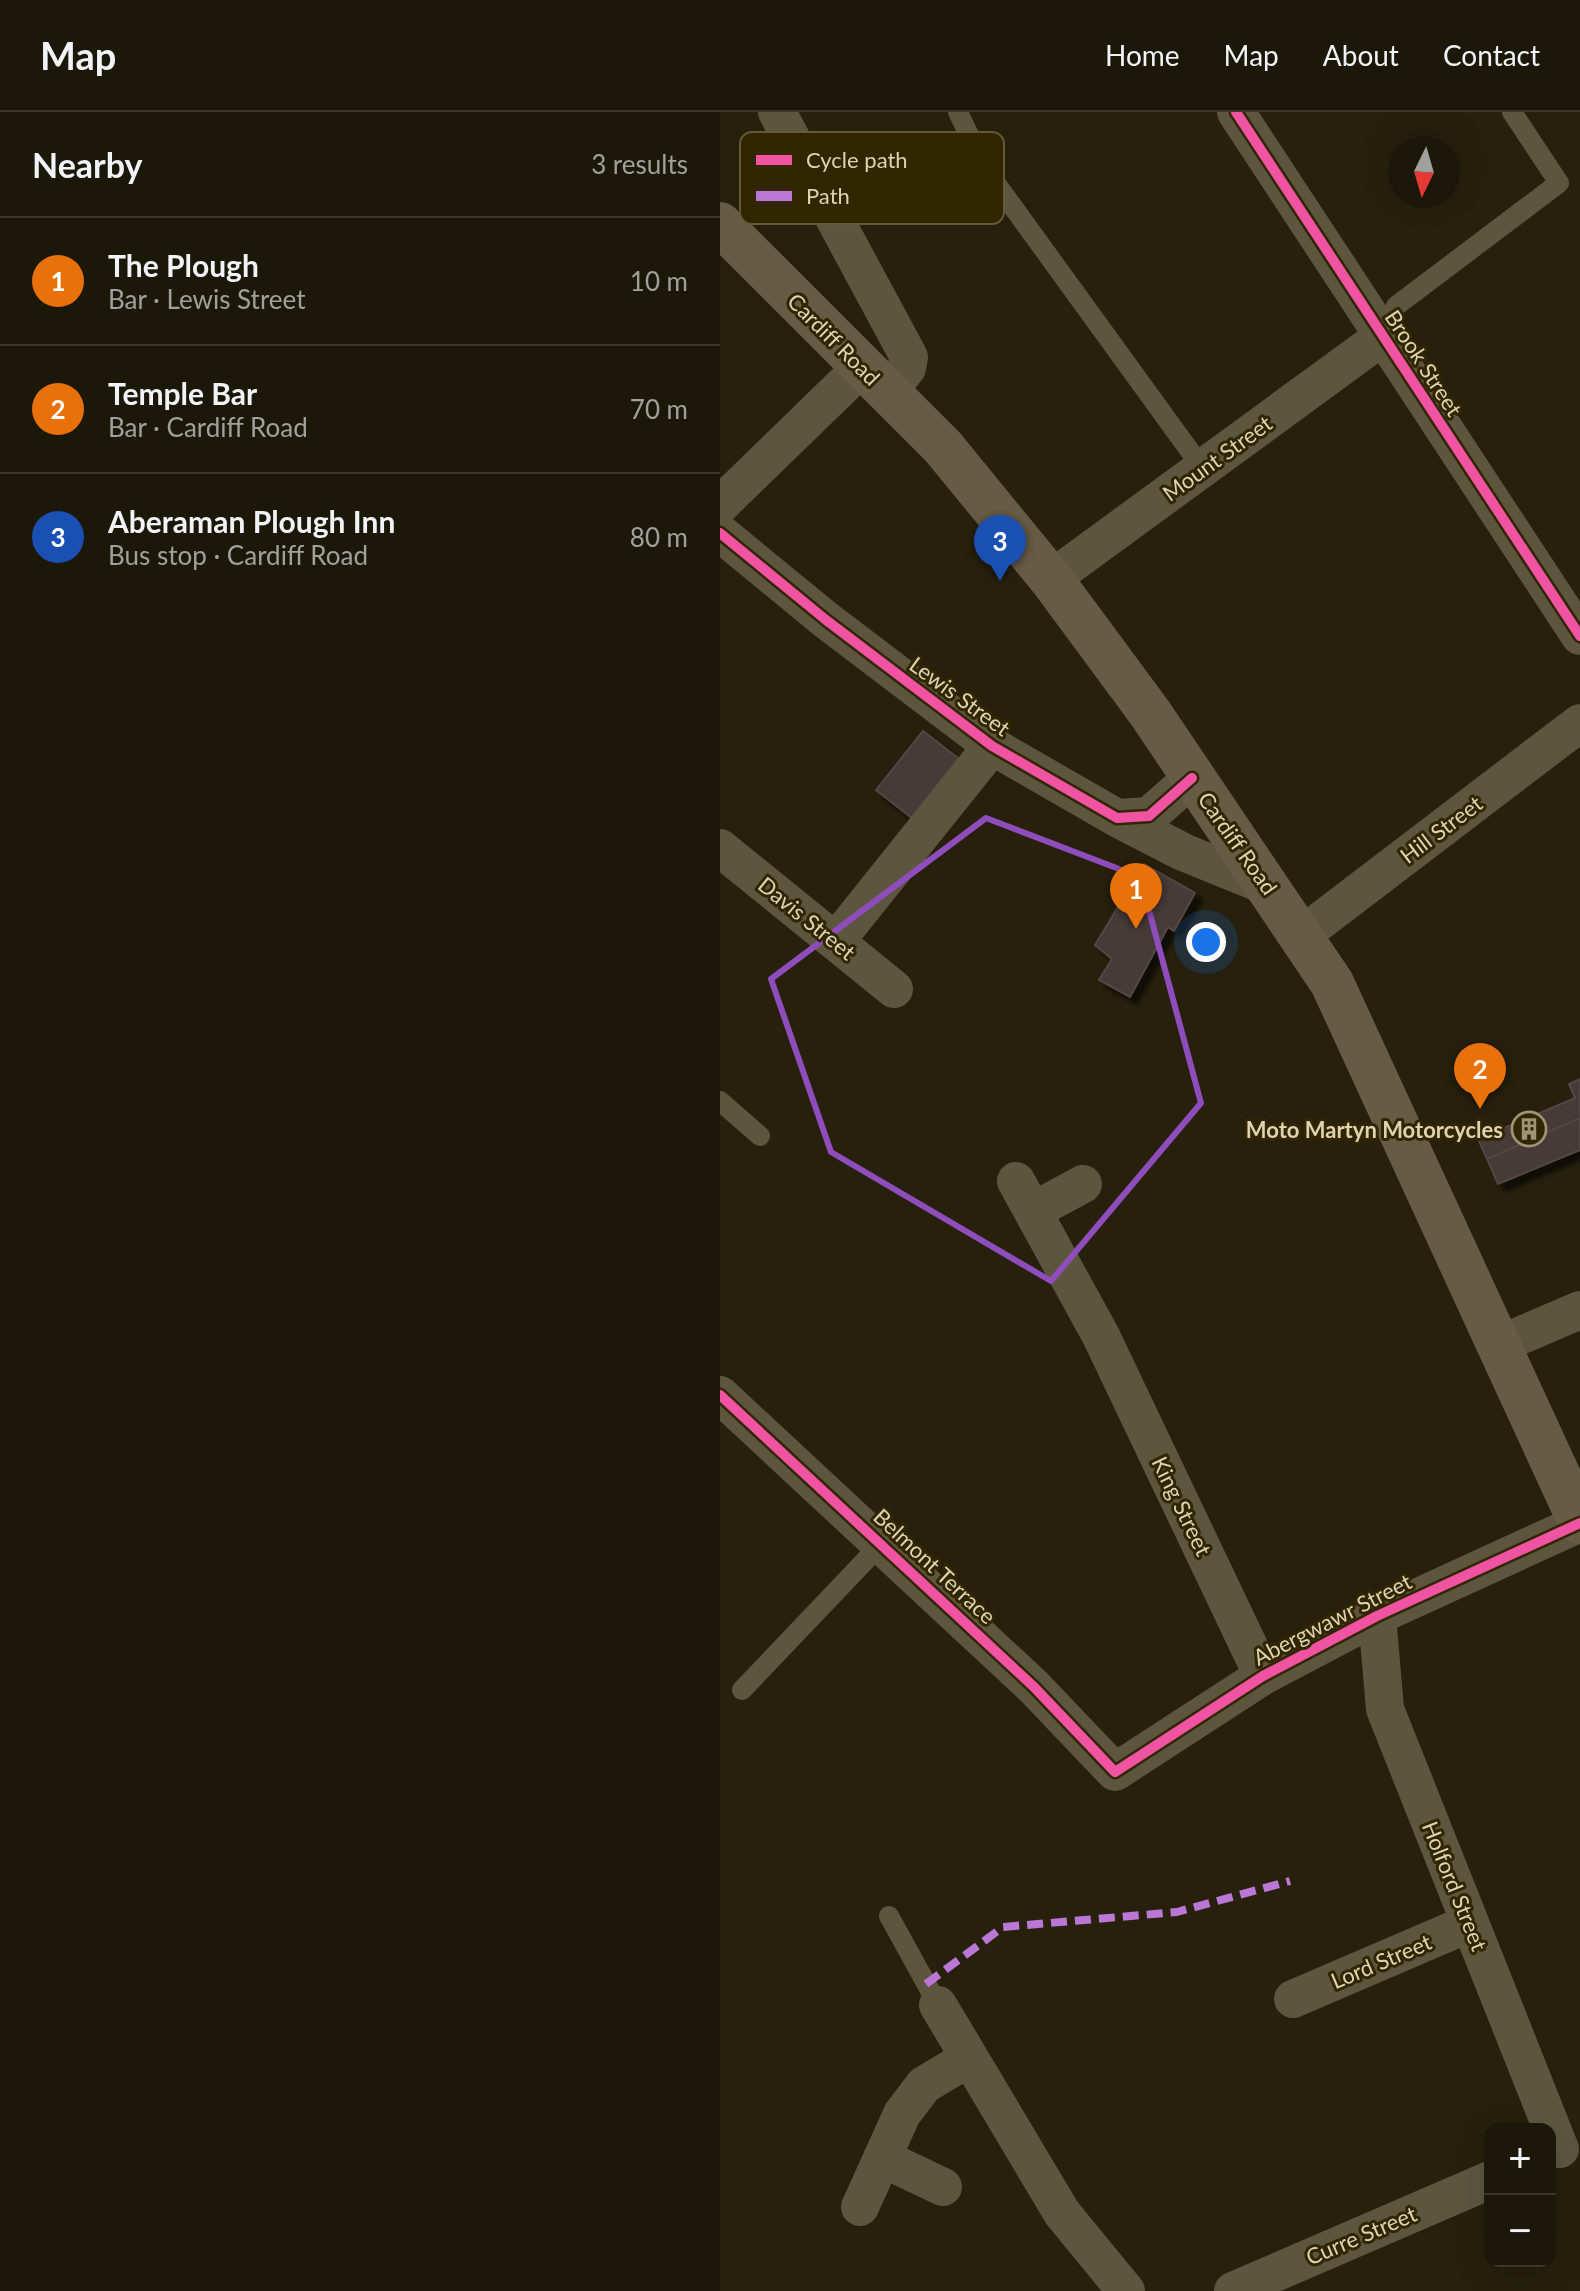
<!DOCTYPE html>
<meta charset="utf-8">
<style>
body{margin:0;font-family:Lato,sans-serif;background:#252112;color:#f1f3f6}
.controls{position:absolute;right:24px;bottom:24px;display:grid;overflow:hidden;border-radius:16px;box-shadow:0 8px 32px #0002}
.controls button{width:72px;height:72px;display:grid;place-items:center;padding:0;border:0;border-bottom:2px solid #3a372a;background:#1c1809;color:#f1f3f6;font:40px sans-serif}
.compass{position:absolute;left:668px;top:24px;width:72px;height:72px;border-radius:50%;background:#1c1809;box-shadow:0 8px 32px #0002;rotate:185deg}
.you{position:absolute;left:486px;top:830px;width:28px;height:28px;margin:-20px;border:6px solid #fff;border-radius:50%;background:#1a73e8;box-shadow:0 0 0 12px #1a73e833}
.badge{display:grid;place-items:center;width:52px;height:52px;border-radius:50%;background:#9e9478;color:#fff;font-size:26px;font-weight:700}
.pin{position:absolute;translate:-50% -66px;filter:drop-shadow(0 2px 4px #0008)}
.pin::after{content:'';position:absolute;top:42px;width:28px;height:24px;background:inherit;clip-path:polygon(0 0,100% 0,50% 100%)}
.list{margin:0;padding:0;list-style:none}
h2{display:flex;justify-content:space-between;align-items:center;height:104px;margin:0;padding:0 32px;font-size:34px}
h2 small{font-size:26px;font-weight:400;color:#a0a09c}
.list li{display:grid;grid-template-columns:52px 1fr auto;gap:24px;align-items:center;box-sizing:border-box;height:128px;padding:0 32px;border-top:2px solid #3a372a}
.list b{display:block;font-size:30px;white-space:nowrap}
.list p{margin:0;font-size:26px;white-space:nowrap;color:#a0a09c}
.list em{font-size:26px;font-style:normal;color:#a0a09c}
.map{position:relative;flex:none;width:860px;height:2179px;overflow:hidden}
header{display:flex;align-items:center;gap:48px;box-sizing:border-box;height:112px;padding:0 40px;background:#1c1809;border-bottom:2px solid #3a372a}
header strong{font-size:38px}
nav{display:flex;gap:44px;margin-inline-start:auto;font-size:28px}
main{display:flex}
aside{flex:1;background:#1c1809}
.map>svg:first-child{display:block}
</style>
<header>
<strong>Map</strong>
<nav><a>Home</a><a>Map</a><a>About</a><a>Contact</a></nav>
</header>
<main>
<aside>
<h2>Nearby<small>3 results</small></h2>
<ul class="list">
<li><span class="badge" style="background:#e8710a">1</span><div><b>The Plough</b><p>Bar · Lewis Street</p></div><em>10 m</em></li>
<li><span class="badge" style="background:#e8710a">2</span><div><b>Temple Bar</b><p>Bar · Cardiff Road</p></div><em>70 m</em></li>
<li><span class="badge" style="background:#1a4fb4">3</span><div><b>Aberaman Plough Inn</b><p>Bus stop · Cardiff Road</p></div><em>80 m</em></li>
</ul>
</aside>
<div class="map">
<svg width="860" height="2179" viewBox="0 0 860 2179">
<defs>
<filter id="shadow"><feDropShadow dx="7" dy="7" stdDeviation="2" flood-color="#0009"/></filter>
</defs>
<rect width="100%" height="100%" fill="#26200c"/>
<path fill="#463a39" stroke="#534646" stroke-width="2" filter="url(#shadow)" d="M203 619 247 653 201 713 156 678Z
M424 752 475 781 454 819 448 815 410 885 379 868 392 847 375 833Z
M860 967V1006L767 1047 758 1027 855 986 849 972Z
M860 1006V1038L778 1072 767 1047Z"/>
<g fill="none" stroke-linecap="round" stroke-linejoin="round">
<path stroke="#5d563f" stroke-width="20" d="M238 0 264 55 483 357
M662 225 676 194 839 71 792 0
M0 989 40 1024
M22 1578 162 1431
M169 1804 218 1893"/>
<path stroke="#5d563f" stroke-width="38" d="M57 0 189 245 187 256 168 280
M516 0 860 524
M0 393 142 255
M0 421 106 508 272 634 397 706 429 704 472 666
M331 467 662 225
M397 706 463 740 549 775
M0 736 174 877
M582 823 860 611
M116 829 272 634
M296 1069 381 1224 543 1564
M313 1099 363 1072
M776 1234 860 1198
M0 1283 314 1575 395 1660 543 1564 657 1504 860 1411
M657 1504 665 1597 840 2037
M573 1887 750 1811
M218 1893 342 2101 406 2179
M162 2046 223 2075
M140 2095 182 2002 204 1973 249 1946
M513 2179 770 2068"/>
<path stroke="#665b45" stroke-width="44" d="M0 112 223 335 331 467 430 601 612 871 860 1410"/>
<path stroke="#ba77d6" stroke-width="8" stroke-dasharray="16 8" stroke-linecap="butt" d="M206 1872 283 1815 457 1800 570 1769"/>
<g stroke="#312602" stroke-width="15">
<path id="cycleway" d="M516 0 860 524
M0 421 106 508 272 634 397 706 429 704 472 666
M0 1283 314 1575 395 1660 543 1564 657 1504 860 1411"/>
</g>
<use href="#cycleway" stroke="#f153a3" stroke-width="10"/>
</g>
<path fill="none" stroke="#8f4dbc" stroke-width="6" stroke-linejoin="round" d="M266 706 420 765 481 991 331 1169 111 1040 51 867Z"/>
<defs>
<g id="building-ring" transform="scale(1.8)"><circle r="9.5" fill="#312602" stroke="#9e9478" stroke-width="1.5"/><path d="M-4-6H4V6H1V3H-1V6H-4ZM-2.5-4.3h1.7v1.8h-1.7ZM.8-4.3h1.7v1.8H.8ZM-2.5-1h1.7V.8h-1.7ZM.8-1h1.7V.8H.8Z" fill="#9e9478"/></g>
</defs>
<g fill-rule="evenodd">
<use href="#building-ring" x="809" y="1017"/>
</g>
<g text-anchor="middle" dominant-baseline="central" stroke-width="6" stroke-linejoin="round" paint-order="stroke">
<g font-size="22" fill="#ded3b2" stroke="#312602">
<text transform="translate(114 227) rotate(45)">Cardiff Road</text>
<text transform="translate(704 251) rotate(57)">Brook Street</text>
<text transform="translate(497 346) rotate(-36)">Mount Street</text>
<text transform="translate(240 584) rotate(36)">Lewis Street</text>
<text transform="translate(721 717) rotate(-37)">Hill Street</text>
<text transform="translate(518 731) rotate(55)">Cardiff Road</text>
<text transform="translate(87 806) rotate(39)">Davis Street</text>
<text transform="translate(462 1394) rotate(64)">King Street</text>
<text transform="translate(215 1454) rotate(43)">Belmont Terrace</text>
<text transform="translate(612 1507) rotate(-27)">Abergwawr Street</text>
<text transform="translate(735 1774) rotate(68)">Holford Street</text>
<text transform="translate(661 1849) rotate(-23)">Lord Street</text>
<text transform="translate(641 2123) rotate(-23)">Curre Street</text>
</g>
<g font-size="22" font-weight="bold" fill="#ded3b2" stroke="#312602" text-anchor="end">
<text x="783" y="1017">Moto Martyn Motorcycles</text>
</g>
</g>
<rect x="20" y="20" width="264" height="92" rx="12" fill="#312602" stroke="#655a37" stroke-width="2"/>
<rect x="36" y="43" width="36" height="10" fill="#f153a3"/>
<rect x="36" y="79" width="36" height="10" fill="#ba77d6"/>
<g font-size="22" fill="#ded3b2">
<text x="86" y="56">Cycle path</text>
<text x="86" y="92">Path</text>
</g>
</svg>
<div class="controls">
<button>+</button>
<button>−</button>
</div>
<svg class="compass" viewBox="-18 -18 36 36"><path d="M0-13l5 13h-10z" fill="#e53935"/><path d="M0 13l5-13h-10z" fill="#a0a09c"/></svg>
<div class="you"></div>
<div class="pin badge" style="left:416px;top:817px;background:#e8710a">1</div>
<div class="pin badge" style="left:760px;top:997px;background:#e8710a">2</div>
<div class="pin badge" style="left:280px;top:469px;background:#1a4fb4">3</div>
</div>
</main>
